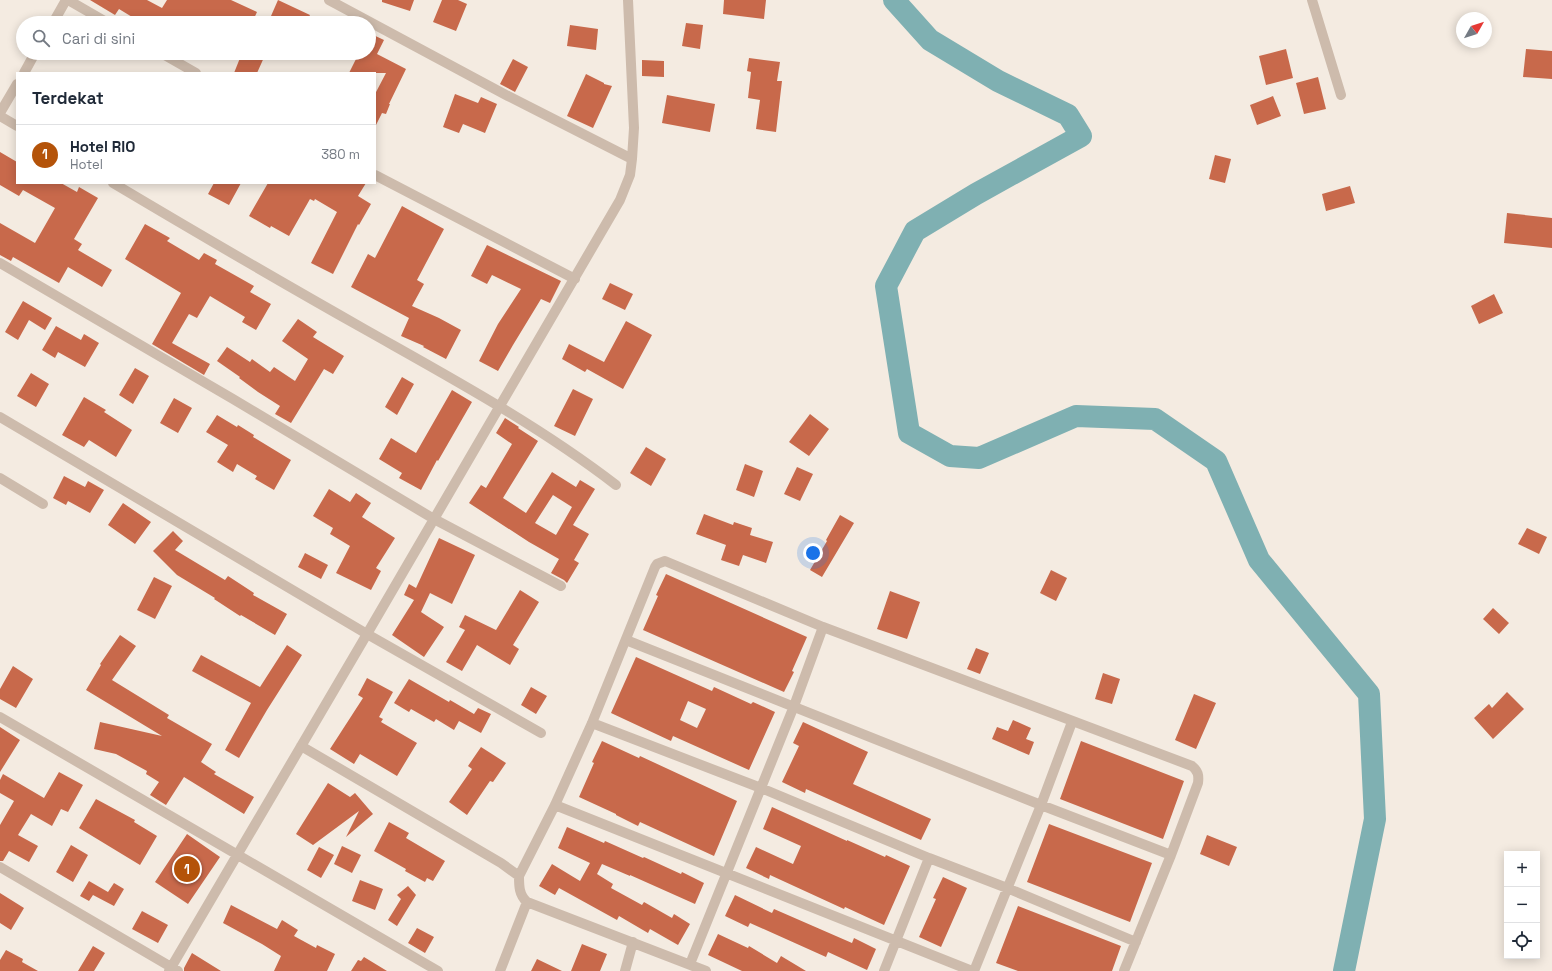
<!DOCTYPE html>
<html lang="id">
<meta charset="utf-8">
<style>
body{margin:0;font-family:"Space Grotesk",sans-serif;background:#f2f2f3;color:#1f2937}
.controls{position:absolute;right:12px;bottom:12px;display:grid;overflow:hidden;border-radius:0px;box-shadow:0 2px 10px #0003}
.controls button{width:36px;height:36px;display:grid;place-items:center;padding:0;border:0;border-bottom:1px solid #e0e1e3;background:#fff;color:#1f2937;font:20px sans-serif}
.compass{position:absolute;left:1456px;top:12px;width:36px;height:36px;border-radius:50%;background:#fff;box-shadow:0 2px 10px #0003;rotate:51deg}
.you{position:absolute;left:813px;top:553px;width:14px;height:14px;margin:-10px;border:3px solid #fff;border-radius:50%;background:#1a73e8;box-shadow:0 0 0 6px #1a73e833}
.badge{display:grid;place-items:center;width:26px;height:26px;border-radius:50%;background:#b45309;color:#fff;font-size:13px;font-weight:700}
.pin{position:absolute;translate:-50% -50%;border:2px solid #fff;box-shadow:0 1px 4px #0006}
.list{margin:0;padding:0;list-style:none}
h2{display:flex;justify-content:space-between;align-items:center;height:52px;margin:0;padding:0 16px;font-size:17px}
h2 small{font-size:13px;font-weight:400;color:#747a83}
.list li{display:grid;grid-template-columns:26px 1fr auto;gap:12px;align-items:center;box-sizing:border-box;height:60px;padding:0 16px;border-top:1px solid #e0e1e3}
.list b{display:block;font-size:15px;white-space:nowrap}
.list p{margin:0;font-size:13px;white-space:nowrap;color:#747a83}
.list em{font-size:13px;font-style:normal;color:#747a83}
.icon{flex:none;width:22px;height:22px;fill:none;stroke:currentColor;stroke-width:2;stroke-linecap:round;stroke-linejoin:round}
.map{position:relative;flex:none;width:1552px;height:971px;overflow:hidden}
.search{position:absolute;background:#fff;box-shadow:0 2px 10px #0003;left:16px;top:16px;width:360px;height:44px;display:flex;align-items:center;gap:10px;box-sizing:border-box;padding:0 14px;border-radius:22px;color:#747a83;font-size:15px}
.panel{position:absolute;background:#fff;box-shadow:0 2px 10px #0003;left:16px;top:72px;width:360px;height:112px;border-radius:0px}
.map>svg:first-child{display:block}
</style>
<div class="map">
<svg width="1552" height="971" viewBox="0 0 1552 971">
<rect width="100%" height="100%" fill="#f4ebe1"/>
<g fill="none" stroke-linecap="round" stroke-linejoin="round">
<path stroke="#7fb0b2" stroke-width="22" d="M894 0 930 40 998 81 1068 115 1081 136 976 194 915 231 886 286 909 433 950 456 979 458 1076 416 1155 419 1216 461 1259 560 1369 694 1375 819 1344 971"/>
</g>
<path fill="#c8694b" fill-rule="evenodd" d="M90 0H147L162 8 167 0H231L257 12 252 23H142L119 9 115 15Z
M278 0 310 15 306 23H285L271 16Z
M382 0H414L410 11 382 2Z
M442 0H458L467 4 456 31 433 22Z
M724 0H766L764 19 723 14Z
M686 23 703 25 700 49 682 46Z
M570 25 598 29 596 50 567 46Z
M369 33 384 40 377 54 406 69 389 104H390L386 114 382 113 375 127V94L386 73H349L359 53H369Z
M1286 49 1293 78 1266 85 1259 56Z
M1526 49 1552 51V79L1523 77Z
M242 53H266L257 73H234Z
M749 58 780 62 777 81H782L776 132 756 129 760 100 748 98 751 72 747 71Z
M513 59 528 67 515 92 500 84Z
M642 60 664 61V77L642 76Z
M586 74 604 83V84L612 86 593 128 567 116Z
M1318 77 1326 109 1304 114 1296 83Z
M455 94 478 103 481 97 497 104 485 133 463 124 459 133 443 127Z
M667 95 715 104 710 132 662 123Z
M1273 96 1281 116 1257 125 1250 105Z
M0 152 17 162V183H61L77 192 79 187 98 198 74 239 82 244 78 250 112 270 102 287 68 267 59 283 13 257 11 261 0 255V223L35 243 55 208 23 190 19 196 0 185Z
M1215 155 1231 159 1225 183 1209 179Z
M214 183H241L229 205 208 194Z
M268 183H366L358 196 371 204 359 225 358 224 333 274 311 263 337 212 315 199 314 201 310 199 289 236 271 226 270 228 249 216Z
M1350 186 1355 203 1326 211 1322 194Z
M402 206 444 229 417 280 424 284 412 306 439 318 461 330 446 359 423 347 424 346 401 336 409 318 351 287 368 254 375 258Z
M1507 213 1552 218V248L1504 243Z
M145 224 170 238 167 241 199 260 204 253 217 260 215 264 254 286 250 292 271 304 256 330 242 322 245 317 210 296 197 318 189 314 172 343 210 364 204 375 152 344 181 293 125 259Z
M487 245 561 281 550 303 541 299 513 345 498 371 479 361 498 324 521 289 492 275 487 284 471 276Z
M610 283 633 294 625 310 602 299Z
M1494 294 1503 313 1479 324 1471 306Z
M23 301 52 318 45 330 29 320 18 340 5 332Z
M298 319 317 332 313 337 344 356 333 374 324 369 291 423 275 414 280 406 258 392 239 378 240 377 217 361 227 347 250 362 252 359 270 372 274 367 295 381 308 359 282 341Z
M626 321 652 335 623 389 587 369 585 372 562 359 569 344 604 362Z
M56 326 81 340 84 334 99 343 85 367 58 352 55 358 42 350Z
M135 368 149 376 133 404 119 395Z
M31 373 49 384 36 407 17 396Z
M402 377 414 384 397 415 385 407Z
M573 389 593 399 575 436 554 426Z
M452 390 472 402 438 461 437 460 421 490 399 478 402 473 379 459 391 438 416 453Z
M84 397 106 410 104 412 132 430 116 457 89 440 84 447 62 435Z
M174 398 192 408 178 433 160 423Z
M810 414 829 429 809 456 789 442Z
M217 415 237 427 238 425 254 435 253 437 291 460 274 490 255 479 257 476 237 464 233 472 217 462 228 445 206 432Z
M505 418 519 427 518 428 538 441 503 498 526 513 552 472 576 487 580 480 595 489 573 525 589 534 574 560 579 563 567 583 564 580 551 573 559 559 529 542 469 503 481 485 486 488 512 444 496 433ZM553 495 572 507 556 535 535 523Z
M646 447 666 459 651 486 630 473Z
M745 464 763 471 754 497 736 490Z
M797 467 813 474 800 501 784 494Z
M64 476 85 487 88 481 104 490 90 513 68 501 66 505 53 498Z
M329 489 350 502 356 493 371 503 362 517 395 538 376 568 381 571 371 590 336 573 350 546 330 534 333 528 313 516Z
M123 503 151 522 135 544 108 525Z
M704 514 733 525 734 522 752 528 750 535 773 542 766 563 743 555 739 566 721 560 726 545 696 534Z
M840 515 854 523 822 577 810 570 827 541 826 540Z
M1527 528 1547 537 1539 554 1518 544Z
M173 531 183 541 175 550 225 580 228 576 254 593 253 595 287 614 275 635 241 615 240 616 214 599 215 598 177 575 153 551Z
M439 538 475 555 452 604 430 593 421 612 444 627 424 657 392 635 414 600 404 595 409 584 416 588Z
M305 553 328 565 321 579 298 567Z
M1051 570 1067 578 1056 601 1040 593Z
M666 574 807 637 792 671 794 672 784 692 643 630 658 596 656 595Z
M154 577 172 586 155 619 137 610Z
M520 590 539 602 513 645 519 649 510 665 477 645 462 671 446 662 465 630 459 627 465 615 496 630Z
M890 591 920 602 907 639 877 629Z
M1493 608 1509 623 1499 634 1483 619Z
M120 635 136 646 112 680 169 715 167 718 212 744 201 762 216 772 214 774 254 797 244 814 184 777 166 805 150 795 159 782 146 774 147 771 116 754 94 749 100 722 162 736 86 690 101 665 100 664Z
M287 645 302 655 267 710 239 758 225 750 251 703 192 671 201 655 260 687Z
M976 648 989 653 980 674 967 669Z
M636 657 712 691 714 687 751 704 753 702 775 712 749 770 673 736 671 741 611 713ZM688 701 706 709 697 728 680 720Z
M13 666 33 679 16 708 0 699V689Z
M1103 673 1120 679 1112 704 1095 699Z
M367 678 393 692 379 717 383 719 381 722 417 743 397 776 360 754 354 764 330 749 363 698 358 695Z
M409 679 449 702 450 700 474 714 478 708 491 714 481 733 459 721 454 730 436 719 434 722 411 709 409 712 394 703Z
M531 687 547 696 536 714 521 705Z
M1507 692 1524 709 1493 739 1474 718 1489 704 1492 708Z
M1194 694 1216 703 1196 749 1175 740Z
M1013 720 1031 728 1026 739 1034 742 1029 755 992 739 997 727 1008 731Z
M803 722 868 752 853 784 931 819 921 840 806 789 805 793 782 782 799 746 793 743Z
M0 727 20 740 0 772Z
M602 741 639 758 640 756 737 801 714 856 640 822 638 826 616 815V814L579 797 594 763 592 762Z
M1081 741 1184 781 1163 839 1060 799Z
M481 747 506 763 493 782 490 781 467 815 449 802 472 769 468 766Z
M59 772 83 785 68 812 61 809 52 826 31 814 18 835 38 846 29 862 9 851 3 861H0V825L14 801 0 793V780L3 774 44 798Z
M328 783 350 797 355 793 373 814 346 837 359 811 313 845 296 834Z
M96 799 135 820 134 822 157 836 140 865 79 828Z
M772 807 847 841V840L885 857 886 855 910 866 884 925 845 907 844 909 770 875 769 879 746 868 756 847 793 864 801 846 763 829Z
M389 822 409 833 406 838 445 861 433 881 427 878 425 882 405 871 406 869 374 851Z
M1049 824 1152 863 1130 922 1027 882Z
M567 827 604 843 605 841 643 858 644 857 681 874 682 872 704 883 695 904 630 875V876L602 864 597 874 613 884 611 888 642 905 644 902 672 918 674 914 690 924 678 945 650 929 648 933 619 916 617 920 559 888 555 895 539 886 552 864 580 881 590 863 558 848Z
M187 834 220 857 188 904 155 882Z
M1207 835 1237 847 1229 866 1200 854Z
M71 845 88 855 73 882 56 872Z
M342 846 361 855 352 873 334 864Z
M319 847 334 855 321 878 307 870Z
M943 877 967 888 941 947 919 937 936 899 933 898Z
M360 880 383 889 375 910 352 901Z
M89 881 108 892 114 883 124 889 114 906 93 895 89 901 80 896Z
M408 886 416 895 397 926 388 920 401 899 397 895Z
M0 893 24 908 11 930 0 923Z
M735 895 772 913 774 909 852 943 854 938 876 949 867 970 828 952 826 957 750 923 748 927 725 916Z
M231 905 277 929 282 920 298 930 294 936 316 948 317 945 335 954 327 971H274L281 956 262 944 223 923Z
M1018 906 1121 946 1112 971H1018L996 963Z
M142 911 168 925 158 943 132 929Z
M417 928 434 937 425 953 408 943Z
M718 934 748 948 749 946 777 963 781 956 806 971H742L708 955Z
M582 944 607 954 600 971H571Z
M93 946 105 953 94 971H78Z
M6 950 23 959 22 962 38 971H0V960Z
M192 953 221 971H184V968Z
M364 957 387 971H351L358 960 361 961Z
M537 959 562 971H531Z"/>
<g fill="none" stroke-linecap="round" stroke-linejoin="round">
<path stroke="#cdbbac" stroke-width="10" d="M68 0 108 23
M329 0 508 96 632 159
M1312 0 1341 95
M53 23 66 0
M161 53 196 73
M24 73 35 53
M0 113 17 84
M0 116 17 126
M375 175 575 279
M113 183C197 233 281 282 366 330 451 378 538 425 616 485
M0 263 233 399 434 519 561 586
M0 417 367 634 541 733
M0 478 43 504
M626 640 1041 805 1171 855
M0 717 438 971
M592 723 761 788 929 858 1007 888 1136 942
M301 746 501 863 519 876
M555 805 972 971
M0 867 178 971
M690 964 794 706 823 627
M169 971 367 634 620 200 630 175 632 159 634 128 628 0
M500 971 527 902
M625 971 633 942
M706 971 527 902C519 895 519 886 519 876L555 805 592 723 655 567 657 564 665 561 823 627 1192 766C1198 771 1199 775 1198 783L1171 855 1124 971
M884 971 929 858
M974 971 1041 805 1072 722"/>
</g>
</svg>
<div class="controls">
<button>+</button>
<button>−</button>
<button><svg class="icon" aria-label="locate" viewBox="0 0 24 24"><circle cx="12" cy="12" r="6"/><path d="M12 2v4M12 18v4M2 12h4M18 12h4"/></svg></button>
</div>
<svg class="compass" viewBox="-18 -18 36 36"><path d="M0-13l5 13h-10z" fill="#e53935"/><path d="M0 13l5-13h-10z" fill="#747a83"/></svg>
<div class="you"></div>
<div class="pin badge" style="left:187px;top:869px">1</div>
<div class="search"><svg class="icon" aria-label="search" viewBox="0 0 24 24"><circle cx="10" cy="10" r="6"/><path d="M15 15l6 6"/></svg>Cari di sini</div>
<section class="panel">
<h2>Terdekat<small></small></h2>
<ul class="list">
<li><span class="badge">1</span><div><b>Hotel RIO</b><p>Hotel</p></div><em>380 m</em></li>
</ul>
</section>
</div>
